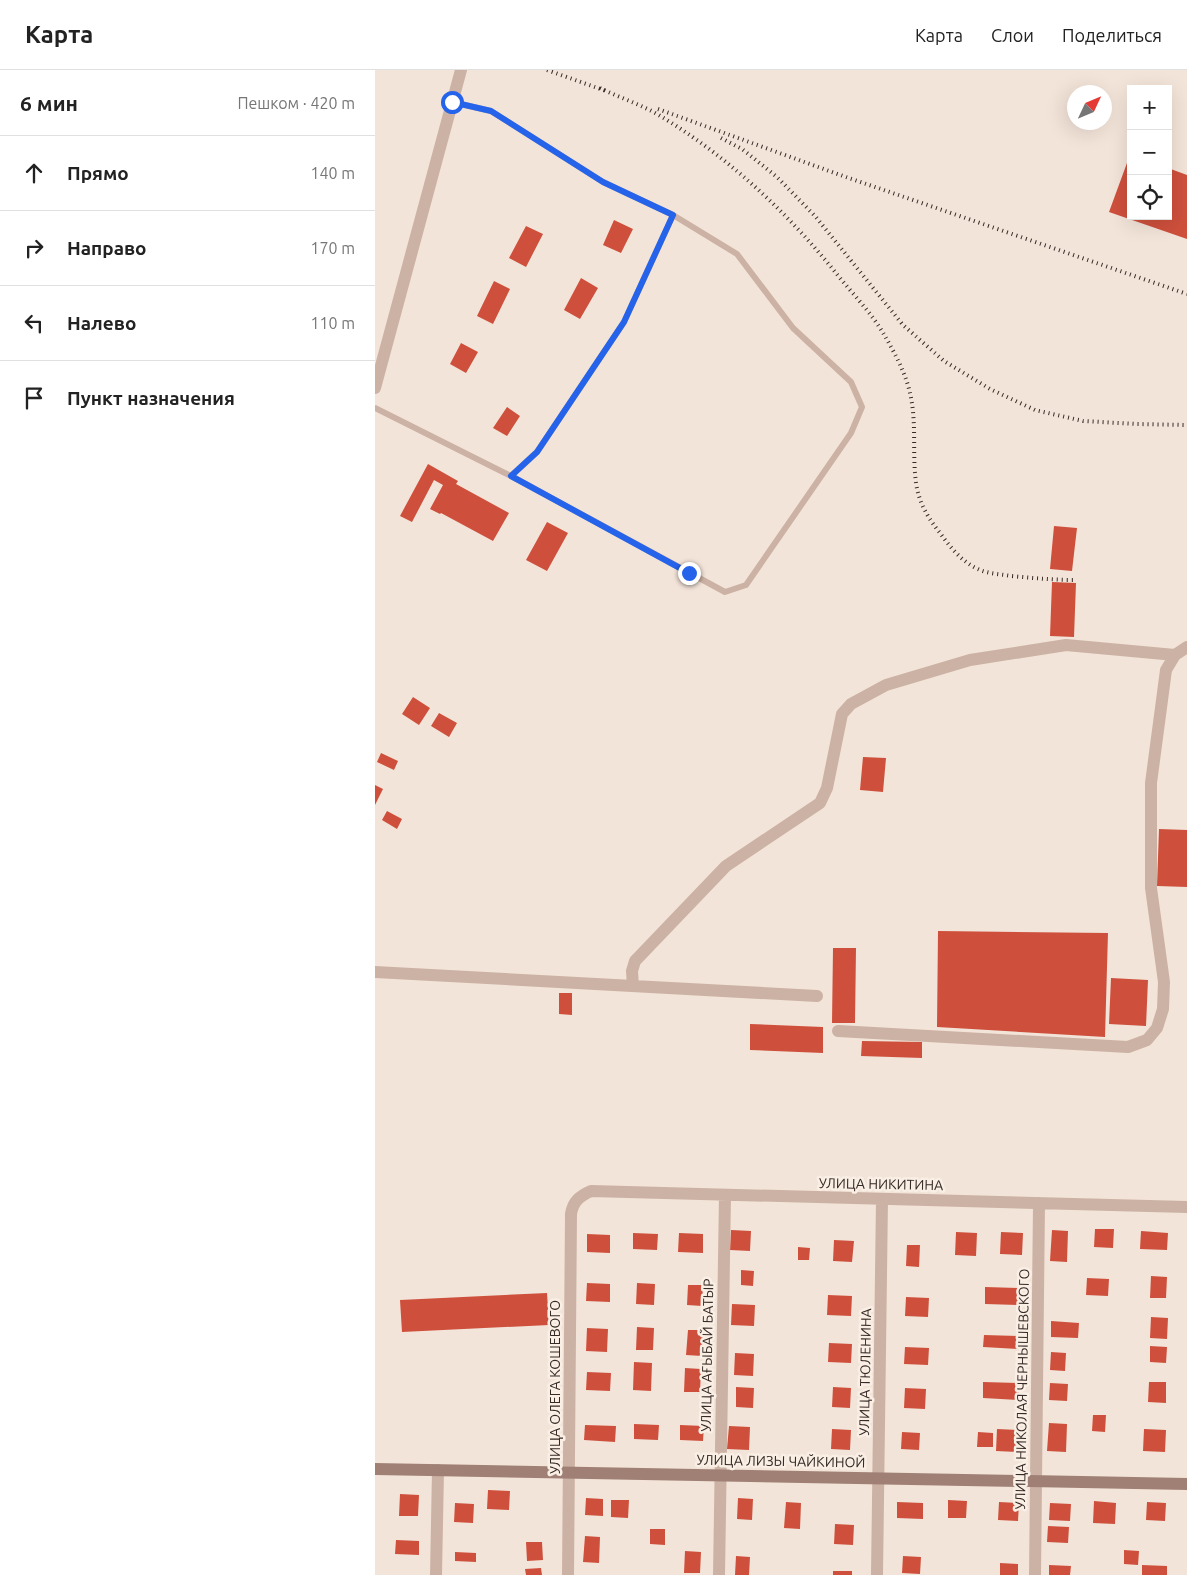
<!DOCTYPE html>
<html lang="ru">
<meta charset="utf-8">
<style>
body{margin:0;font-family:Ubuntu,sans-serif;background:#f2f2f2;color:#222}
.controls{position:absolute;right:15px;top:15px;display:grid;overflow:hidden;border-radius:0px;box-shadow:0 5px 20px #0002}
.controls button{width:45px;height:45px;display:grid;place-items:center;padding:0;border:0;border-bottom:1px solid #e0e0e0;background:#fff;color:#222;font:25px sans-serif}
.compass{position:absolute;left:692px;top:15px;width:45px;height:45px;border-radius:50%;background:#fff;box-shadow:0 5px 20px #0002;rotate:46deg}
.stop{position:absolute;width:15px;height:15px;margin:-11px;border:4px solid #2563eb;border-radius:50%;background:#fff}
.stop.end{background:#2563eb;border-color:#fff;box-shadow:0 1px 5px #0008}
.list{margin:0;padding:0;list-style:none}
h2{display:flex;justify-content:space-between;align-items:center;height:65px;margin:0;padding:0 20px;font-size:21px}
h2 small{font-size:16px;font-weight:400;color:#767676}
.list li{display:grid;grid-template-columns:32px 1fr auto;gap:15px;align-items:center;box-sizing:border-box;height:75px;padding:0 20px;border-top:1px solid #e0e0e0}
.list b{display:block;font-size:19px;white-space:nowrap}
.list em{font-size:16px;font-style:normal;color:#767676}
.icon{flex:none;width:28px;height:28px;fill:none;stroke:currentColor;stroke-width:2;stroke-linecap:round;stroke-linejoin:round}
.map{position:relative;flex:none;width:812px;height:1505px;overflow:hidden}
header{display:flex;align-items:center;gap:30px;box-sizing:border-box;height:70px;padding:0 25px;background:#fff;border-bottom:1px solid #e0e0e0}
header strong{font-size:24px}
nav{display:flex;gap:28px;margin-inline-start:auto;font-size:18px}
main{display:flex}
aside{flex:1;background:#fff}
.map>svg:first-child{display:block}
</style>
<header>
<strong>Карта</strong>
<nav><a>Карта</a><a>Слои</a><a>Поделиться</a></nav>
</header>
<main>
<aside>
<h2>6 мин<small>Пешком · 420 m</small></h2>
<ul class="list">
<li><svg class="icon" aria-label="ahead" viewBox="0 0 24 24"><path d="M12 20V5M6 11l6-6 6 6"/></svg><div><b>Прямо</b></div><em>140 m</em></li>
<li><svg class="icon" aria-label="right" viewBox="0 0 24 24"><path d="M7 20v-9h11M14 6l5 5-5 5"/></svg><div><b>Направо</b></div><em>170 m</em></li>
<li><svg class="icon" aria-label="left" viewBox="0 0 24 24"><path d="M17 20v-9H6M10 6l-5 5 5 5"/></svg><div><b>Налево</b></div><em>110 m</em></li>
<li><svg class="icon" aria-label="arrive" viewBox="0 0 24 24"><path d="M6 21V4h12l-3 4 3 4H6"/></svg><div><b>Пункт назначения</b></div></li>
</ul>
</aside>
<div class="map">
<svg width="812" height="1505" viewBox="0 0 812 1505">
<rect width="100%" height="100%" fill="#f3e4d9"/>
<path fill="#ce503c" d="M756 82V146H793V98L812 105V169L734 142Z
M239 150 258 159 246 183 228 175Z
M151 156 168 164 151 197 134 188Z
M206 208 223 218 205 249 189 240Z
M119 211 135 219 118 254 102 246Z
M86 273 103 282 91 303 75 294Z
M132 337 145 346 132 366 118 358Z
M53 394 83 411 81 414 134 443 118 471 66 443 65 444 55 439 68 415 59 410 37 452 25 446Z
M172 452 193 463 172 501 151 490Z
M679 456 702 458 697 501 675 499Z
M677 512 701 513 699 567 675 566Z
M38 627 55 638 44 655 27 644Z
M64 643 82 653 74 667 56 656Z
M6 683 23 691 19 700 2 692Z
M488 687 511 688 508 722 485 720Z
M0 715 8 719 0 735Z
M12 741 27 749 22 759 7 750Z
M784 759 812 760V817L782 816Z
M563 861 733 863 730 967 562 957Z
M458 878H481L480 953H457Z
M736 908 773 910 771 956 734 954Z
M184 923H197V945L184 944Z
M375 954 448 957V983L375 980Z
M487 971 547 972V988L486 986Z
M720 1159H739L738 1178 719 1177Z
M356 1160 376 1161 375 1181 355 1180Z
M677 1160 693 1161 692 1192 675 1191Z
M766 1161 793 1163 792 1180 765 1179Z
M581 1162 602 1163 601 1186 580 1185Z
M626 1162 648 1163 647 1185 625 1184Z
M258 1163 283 1164 282 1180 258 1179Z
M304 1163 328 1164V1183L303 1182Z
M212 1164 235 1165V1183L212 1182Z
M459 1170 479 1171 477 1192 458 1191Z
M532 1175H545L544 1197 531 1196Z
M423 1177 435 1178 434 1190H423Z
M366 1200 379 1201 378 1216 366 1215Z
M776 1206 792 1207 791 1228H775Z
M712 1208 734 1209 733 1226 711 1225Z
M212 1213 235 1214V1232L211 1231Z
M262 1213 280 1214 279 1235 261 1234Z
M313 1215H328L327 1236 312 1235Z
M610 1217 645 1218 644 1235 610 1234Z
M172 1223 174 1255 27 1262 25 1230Z
M453 1225 477 1226 476 1246 452 1245Z
M531 1227 554 1228 553 1247 530 1246Z
M357 1234 380 1235 379 1256 356 1255Z
M776 1247 793 1248 792 1269 775 1268Z
M676 1251 704 1253 703 1268 676 1267Z
M262 1257 279 1258 278 1280H261Z
M212 1258 233 1259 232 1282 211 1281Z
M313 1260H328L327 1286 311 1285Z
M609 1265 644 1266V1279L608 1277Z
M454 1273 477 1274 476 1293 453 1292Z
M775 1276 792 1277 791 1293 775 1292Z
M530 1277 554 1278 553 1295 529 1294Z
M676 1282 691 1283 690 1301 675 1300Z
M360 1283 379 1284 378 1306 359 1305Z
M259 1292 277 1293 276 1321 258 1320Z
M310 1298 326 1299 325 1322H309Z
M212 1302 236 1303 235 1321 211 1320Z
M608 1312 644 1313V1330L608 1328Z
M774 1312H791V1333L773 1332Z
M675 1313 693 1314 692 1331 674 1330Z
M361 1317 379 1318 378 1338 361 1337Z
M458 1317 476 1318 475 1338 457 1337Z
M530 1318 551 1319 550 1339 529 1338Z
M718 1345H731L730 1362 717 1361Z
M674 1353 692 1354 691 1382 672 1381Z
M259 1354 284 1355 283 1370 259 1369Z
M210 1355 241 1356 240 1372 209 1370Z
M305 1355 329 1356 328 1371 305 1370Z
M354 1356 375 1357 374 1380 352 1379Z
M457 1359 476 1360 475 1380 456 1379Z
M622 1359 643 1360 642 1382 621 1381Z
M769 1359 791 1360 790 1382 768 1381Z
M527 1362 545 1363 544 1380 526 1379Z
M603 1362 618 1363V1377H602Z
M113 1420 135 1421 134 1440 112 1439Z
M25 1424 44 1425 43 1446H24Z
M211 1428 228 1429V1446L210 1445Z
M363 1428 378 1429 377 1450 362 1449Z
M236 1430H254L253 1448 236 1447Z
M573 1430 592 1431 591 1448H573Z
M719 1431 741 1433 740 1454 718 1453Z
M411 1432 426 1433 425 1459 409 1458Z
M522 1432 548 1433V1449L522 1448Z
M624 1432 644 1433 643 1451 623 1450Z
M772 1432 791 1433 790 1451 771 1450Z
M80 1433 99 1434 98 1453 79 1452Z
M675 1433 696 1434 695 1451 674 1450Z
M460 1454 479 1455 478 1475 459 1474Z
M673 1456 694 1457 693 1473 672 1472Z
M275 1459H290V1475L275 1474Z
M210 1466 225 1467 224 1493 208 1492Z
M21 1470 44 1471V1485L20 1484Z
M151 1472H167L168 1490 152 1491Z
M749 1480 764 1481 763 1495 749 1494Z
M310 1481 326 1482 325 1503H309Z
M80 1482 101 1483V1492L80 1491Z
M361 1486 375 1487 374 1505H360Z
M528 1486 546 1487 545 1504 527 1503Z
M625 1493 643 1494V1505H625Z
M674 1495 696 1496 695 1505H674Z
M767 1495 792 1496V1505H767Z
M166 1498 167 1505H151L150 1499Z
M458 1501H477V1505H458Z"/>
<g fill="none" stroke-linecap="round" stroke-linejoin="round">
<path stroke="#ccb2a4" stroke-width="6" d="M0 338 136 406 162 382 249 252 298 145 228 112 116 41 77 32
M136 406 350 522 371 515 476 363 487 337 476 312 418 258 362 184 298 145"/>
<path stroke="#ccb2a4" stroke-width="12" d="M0 318 86 0
M0 902 442 926
M258 916 257 901 260 891 351 796 445 733 452 718 467 644 476 634 511 615 595 590 691 575 800 585
M463 961 753 977 772 970 782 958 788 939 789 912 776 818V713L791 600 800 585 812 577
M61 1505 63 1400
M193 1505 196 1144C198 1131 205 1126 216 1121L812 1137
M344 1505 350 1125
M502 1505 507 1129
M660 1505 664 1133"/>
<path stroke="#a08075" stroke-width="12" d="M0 1399 812 1414"/>
<path stroke="#372a26" stroke-width="4" stroke-dasharray="1 4" stroke-linecap="butt" d="M172 0 231 21
M225 18C245 28 268 35 287 47 356 89 415 145 465 208 479 225 495 242 507 261 518 280 530 301 535 323 542 353 537 383 541 413 544 433 553 448 565 463 575 477 587 492 603 499 613 504 625 504 636 506 658 508 678 510 700 510
M283 39 468 106 812 224
M346 68 367 79 402 107 440 146 528 255 569 291 615 319 660 340 708 351 762 354 812 355"/>
</g>
<g fill="none" stroke-linecap="round" stroke-linejoin="round">
<path stroke="#2563eb" stroke-width="6" d="M77 32 116 41 228 112 298 145 249 252 162 382 136 406 314 503"/>
</g>
<g text-anchor="middle" dominant-baseline="central" stroke-width="5" stroke-linejoin="round" paint-order="stroke">
<g font-size="14" fill="#372a26" stroke="#faefe5">
<text transform="translate(506 1114) rotate(1)">УЛИЦА НИКИТИНА</text>
<text transform="translate(332 1285) rotate(-89)">УЛИЦА АҒЫБАЙ БАТЫР</text>
<text transform="translate(490 1302) rotate(-89)">УЛИЦА ТЮЛЕНИНА</text>
<text transform="translate(180 1317) rotate(-90)">УЛИЦА ОЛЕГА КОШЕВОГО</text>
<text transform="translate(647 1319) rotate(-89)">УЛИЦА НИКОЛАЯ ЧЕРНЫШЕВСКОГО</text>
<text transform="translate(406 1391) rotate(1)">УЛИЦА ЛИЗЫ ЧАЙКИНОЙ</text>
</g>
</g>
</svg>
<div class="controls">
<button>+</button>
<button>−</button>
<button><svg class="icon" aria-label="locate" viewBox="0 0 24 24"><circle cx="12" cy="12" r="6"/><path d="M12 2v4M12 18v4M2 12h4M18 12h4"/></svg></button>
</div>
<svg class="compass" viewBox="-18 -18 36 36"><path d="M0-13l5 13h-10z" fill="#e53935"/><path d="M0 13l5-13h-10z" fill="#767676"/></svg>
<div class="stop" style="left:77px;top:32px"></div>
<div class="stop end" style="left:314px;top:503px"></div>
</div>
</main>
